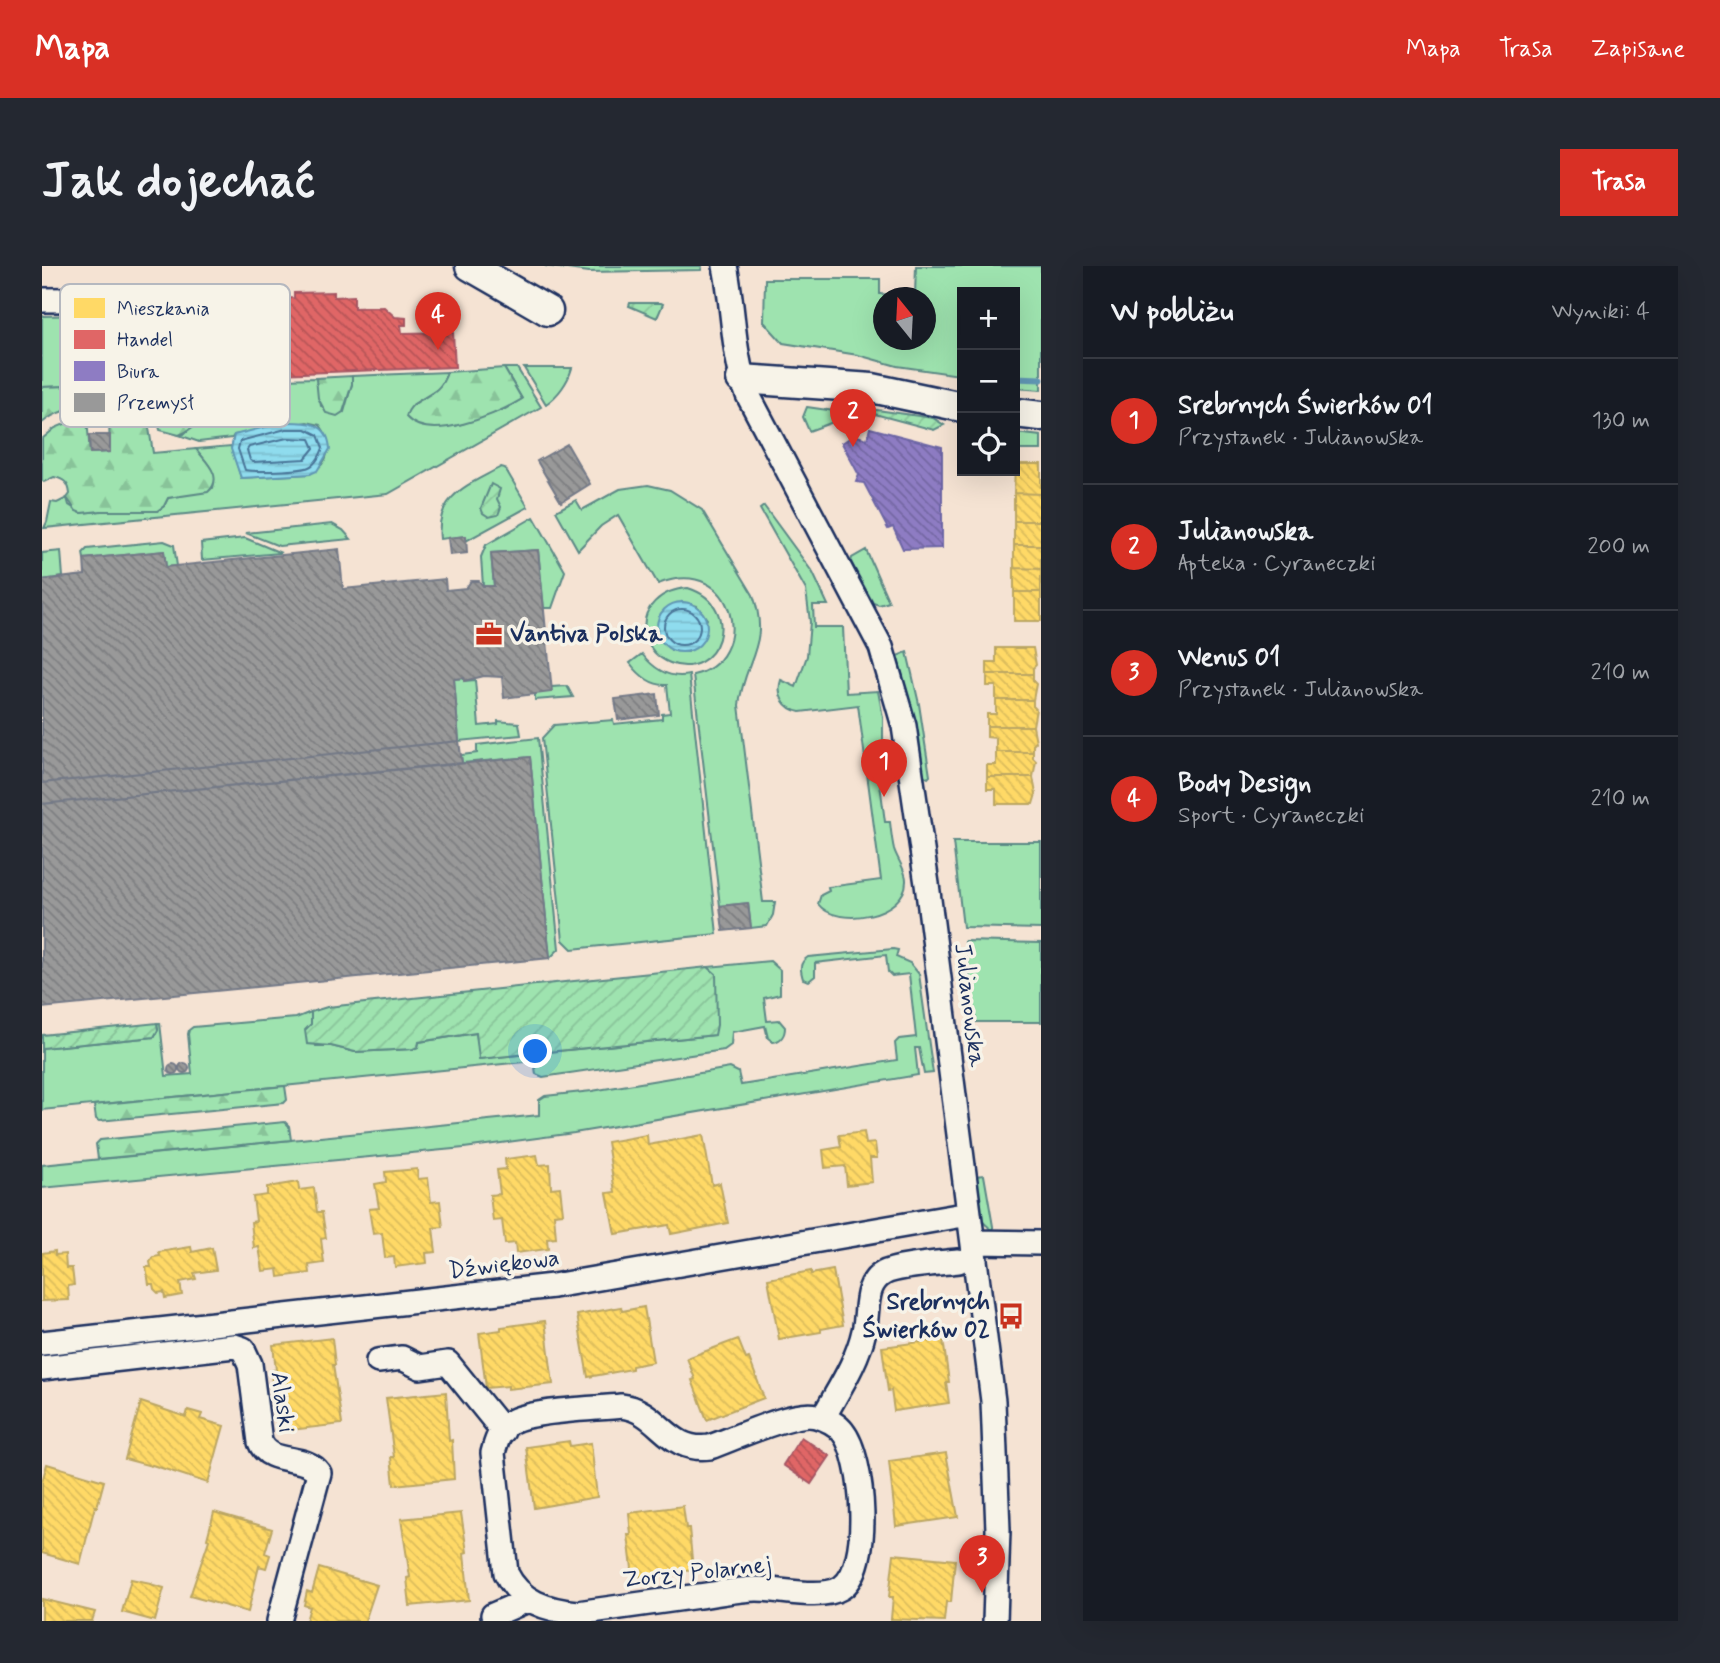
<!DOCTYPE html>
<html lang="pl">
<meta charset="utf-8">
<style>
body{margin:0;font-family:Mynerve,sans-serif;background:#242831;color:#f1f3f6}
.controls{position:absolute;right:21px;top:21px;display:grid;overflow:hidden;border-radius:0px;box-shadow:0 7px 28px #0002}
.controls button{width:63px;height:63px;display:grid;place-items:center;padding:0;border:0;border-bottom:2px solid #363941;background:#171b24;color:#f1f3f6;font:35px sans-serif}
.compass{position:absolute;left:831px;top:21px;width:63px;height:63px;border-radius:50%;background:#171b24;box-shadow:0 7px 28px #0002;rotate:342deg}
.you{position:absolute;left:494px;top:786px;width:24px;height:24px;margin:-18px;border:5px solid #fff;border-radius:50%;background:#1a73e8;box-shadow:0 0 0 10px #1a73e833}
.badge{display:grid;place-items:center;width:46px;height:46px;border-radius:50%;background:#d93025;color:#fff;font-size:23px;font-weight:700}
.pin{position:absolute;translate:-50% -58px;filter:drop-shadow(0 2px 4px #0008)}
.pin::after{content:'';position:absolute;top:37px;width:24px;height:21px;background:inherit;clip-path:polygon(0 0,100% 0,50% 100%)}
.list{margin:0;padding:0;list-style:none}
h2{display:flex;justify-content:space-between;align-items:center;height:91px;margin:0;padding:0 28px;font-size:30px}
h2 small{font-size:23px;font-weight:400;color:#9ea1a6}
.list li{display:grid;grid-template-columns:46px 1fr auto;gap:21px;align-items:center;box-sizing:border-box;height:126px;padding:0 28px;border-top:2px solid #363941}
.list b{display:block;font-size:26px;white-space:nowrap}
.list p{margin:0;font-size:23px;white-space:nowrap;color:#9ea1a6}
.list em{font-size:23px;font-style:normal;color:#9ea1a6}
.icon{flex:none;width:38px;height:38px;fill:none;stroke:currentColor;stroke-width:2;stroke-linecap:round;stroke-linejoin:round}
.map{position:relative;flex:none;width:999px;height:1355px;overflow:hidden;border-radius:0px}
header{display:flex;align-items:center;gap:42px;box-sizing:border-box;height:98px;padding:0 35px;background:#d93025;color:#fff}
header strong{font-size:33px}
nav{display:flex;gap:38px;margin-inline-start:auto;font-size:24px}
.intro{display:flex;align-items:center;justify-content:space-between;box-sizing:border-box;height:168px;padding:0 42px}
h1{margin:0;font-size:49px}
.button{padding:18px 32px;border-radius:0px;background:#d93025;color:#fff;font-size:24px;font-weight:700}
main{display:flex;gap:42px;padding:0 42px}
aside{flex:1;background:#171b24;border-radius:0px;box-shadow:0 7px 28px #0002}
.map>svg:first-child{display:block}
</style>
<header>
<strong>Mapa</strong>
<nav><a>Mapa</a><a>Trasa</a><a>Zapisane</a></nav>
</header>
<div class="intro"><h1>Jak dojechać</h1><a class="button">Trasa</a></div>
<main>
<div class="map">
<svg width="999" height="1355" viewBox="0 0 999 1355">
<defs>
<pattern id="forest-firs" width="22" height="20" patternUnits="userSpaceOnUse" patternTransform="scale(1.75)"><rect width="22" height="20" fill="#9ee3af"/><path d="M5 1l3.5 6h-7zM16 11l3.5 6h-7z" fill="#88c399"/></pattern>
<pattern id="garden-furrows" width="10" height="10" patternUnits="userSpaceOnUse" patternTransform="scale(1.75)"><rect width="10" height="10" fill="#9ee3af"/><path d="M-1 1l2-2M0 10L10 0M9 11l2-2" fill="none" stroke="#88c399"/></pattern>
<pattern id="water-rules" width="6" height="5" patternUnits="userSpaceOnUse" patternTransform="scale(1.75)"><rect width="6" height="5" fill="#8fdcee"/><path d="M0 2.5h6" fill="none" stroke="#7bbdce"/></pattern>
<pattern id="homes-back-hatch" width="6" height="6" patternUnits="userSpaceOnUse" patternTransform="scale(1.75)"><rect width="6" height="6" fill="#ffd966"/><path d="M-1 5l2 2M0 0l6 6M5-1l2 2" fill="none" stroke="#dabb5b"/></pattern>
<pattern id="shops-back-hatch" width="6" height="6" patternUnits="userSpaceOnUse" patternTransform="scale(1.75)"><rect width="6" height="6" fill="#e06666"/><path d="M-1 5l2 2M0 0l6 6M5-1l2 2" fill="none" stroke="#b55457"/></pattern>
<pattern id="offices-back-hatch" width="6" height="6" patternUnits="userSpaceOnUse" patternTransform="scale(1.75)"><rect width="6" height="6" fill="#8e7cc3"/><path d="M-1 5l2 2M0 0l6 6M5-1l2 2" fill="none" stroke="#7366a2"/></pattern>
<pattern id="industry-back-hatch" width="6" height="6" patternUnits="userSpaceOnUse" patternTransform="scale(1.75)"><rect width="6" height="6" fill="#999"/><path d="M-1 5l2 2M0 0l6 6M5-1l2 2" fill="none" stroke="#7c7d80"/></pattern>
</defs>
<rect width="100%" height="100%" fill="#f5e3d3"/>
<filter id="ink" filterUnits="userSpaceOnUse"><feTurbulence type="fractalNoise" baseFrequency=".0143" numOctaves="2"/><feDisplacementMap in="SourceGraphic" scale="14" xChannelSelector="R" yChannelSelector="G"/><feConvolveMatrix kernelMatrix="1 2 1 2 8 2 1 2 1" color-interpolation-filters="sRGB"/></filter>
<g filter="url(#ink)">
<path fill="#9ee3af" stroke="#5c8986" stroke-width="2" fill-rule="evenodd" d="M503 0H660L659 4 547 6Z
M874 0H999V124L973 122V26H920V96L917 109 855 100 816 89 741 77 722 56 723 13H838V28L873 29ZM842 32H884V74H842Z
M89 48 91 118 0 121V50Z
M462 102H475L499 141 346 228 2 262 5 256 9 236 15 237 25 232 27 239 39 247 59 245H115L122 240 126 232 171 222C175 204 164 196 154 183L189 180 199 212 268 208C288 197 292 177 278 159L265 156 192 169 190 172 157 176 137 169 142 168 164 146 173 115 274 112 279 140 302 146 310 118V110L405 106 399 121 372 138 414 160 463 143 480 133Z
M482 102H530C526 116 516 130 504 138Z
M765 141 813 148 767 165 761 151Z
M973 167 999 170V184H973Z
M459 201 463 202 486 241 424 275 423 270 398 273C393 229 427 219 459 201Z
M606 219 628 224 660 244 711 329C729 379 702 394 697 439L721 636H733L731 649 725 660 709 662 706 637 678 640 651 409C716 395 695 287 616 318L576 249 559 260 536 284 514 245 534 234 540 244 578 223Z
M722 240 771 307 786 339H771L772 361H801L804 427 836 425 841 451V502L838 518 843 556H848C849 565 850 575 852 583 855 593 864 604 864 614 865 650 795 663 776 638L779 629 787 625 786 621 839 614 816 439 758 446C742 443 734 429 739 414L754 421 765 390 768 356 764 324 718 243Z
M492 251 523 305 510 342H502L496 284 449 287 452 320H441L439 291 444 279Z
M290 258 301 264 309 273 237 280 204 267Z
M203 272 239 287 160 294 159 277Z
M122 275 132 279 135 300 124 301 122 285 42 293 41 287 45 283Z
M824 284 847 336 837 339 831 337 809 296 810 292Z
M19 285 21 311 0 314V287Z
M646 322C704 340 676 416 628 397 616 392 607 383 604 370 596 342 621 323 646 322ZM640 336 655 340 665 353 646 386 629 384Z
M865 386 877 438 888 510 886 512 880 508 873 457 855 390Z
M600 388C612 403 628 413 647 409L675 668 530 683 521 674 500 472 512 459 571 454 572 458 620 453V448L628 447 625 419C609 420 597 409 588 397Z
M422 412 423 415 433 414 437 460 456 458V455L477 457 479 469 417 475 412 413Z
M525 420 531 431 493 434V427L509 421Z
M496 472 517 683 508 692 488 491 420 497 419 489 435 487V479Z
M911 576H999V663L921 661Z
M923 675 999 677V756H934Z
M851 683 856 684 854 691 868 697 877 708 891 807 882 808 877 782H873L876 809 532 867 422 882 0 922V899L497 849V834L503 830 550 825 688 802 696 806 699 819 855 794 853 777 857 773 874 771 867 708 850 710 846 706 844 689 773 697V710L767 715 761 713C758 703 757 697 766 691Z
M728 695 738 704V728L722 732 725 755 737 754 743 761C743 769 739 775 731 776L726 772 723 760 690 766 689 779 682 784 501 811 494 808 492 795 0 844V782L112 771 116 764 115 757H118L124 810 150 808 146 768 147 764 151 761 254 752 269 746 274 780H289L313 786 371 783 376 781 377 776 434 767 438 793 672 769 674 709 666 701Z
M942 909 952 966 940 955 933 910Z"/>
<path fill="url(#forest-firs)" stroke="#5c8986" stroke-width="2" d="M462 102 480 133C455 148 388 178 364 151 369 129 397 135 405 106Z
M310 110V118L301 146 295 150 284 147 276 132 274 112Z
M173 115C166 137 161 160 137 169L118 164 116 155 109 147C74 140 30 132 0 157V121Z
M37 152 45 153 48 187 68 186 67 154 100 157 107 162 111 187 154 183C163 195 183 211 166 226L126 232 122 240 115 245H59L39 247 34 245 25 232 28 228C27 217 22 213 12 211L2 216 0 215V173L13 162Z
M243 820 245 834 242 837 57 855 54 853 52 839Z
M243 856 247 860 249 874 56 893 54 878 58 874Z"/>
<path fill="url(#garden-furrows)" stroke="#5c8986" stroke-width="2" d="M588 37H619L621 38 615 52 587 40Z
M814 141 891 152 902 159 892 164 814 143Z
M449 218 458 223 455 233 459 241 456 249 447 251 441 247 439 242Z
M666 701 674 708 675 759 673 769 437 793 434 767 377 776 376 781 371 783 313 786 289 780 265 778 263 764 269 758V746L285 741Z
M115 757 116 764 112 771 0 782V769Z"/>
<path fill="url(#water-rules)" stroke="#6197b4" stroke-width="2" d="M243 156C265 156 286 155 288 183L275 205 268 208 199 212 189 183 192 169Z
M615 361a25 25 0 1 1 50 0a25 25 0 1 1-50 0Z"/>
<path fill="url(#homes-back-hatch)" stroke="#bba664" stroke-width="2" d="M973 198H999V228L972 227Z
M972 227 999 228V255H972Z
M972 255H999V279H972Z
M972 279H999V303L972 302Z
M972 302 999 303V326H972Z
M972 326H999V355H972Z
M954 382H991L994 399 991 402V408H945V396H954Z
M945 408H991V415L994 418 991 434H954V420H945Z
M954 434H991V440L994 443 991 460H945V448H954Z
M945 460H991L994 476 991 479V486H954V472L945 471Z
M954 486H991V492L994 495 991 511H945V499H954Z
M945 511H991L994 528 991 538H954V523H945Z
M822 866 824 878 833 877 835 892H828L830 916 805 919 803 900 783 902 781 884 799 881 797 869Z
M605 869 606 879 661 869 670 919 678 917 686 957 629 968 627 959 573 968 565 927 573 926 565 876Z
M495 889 497 899 508 898 509 922 518 921 521 947 512 948 514 972 505 973 506 983 474 987 473 977 463 978 460 954 451 955 448 929 458 928 455 904 464 903 463 893Z
M375 903 376 913 386 912 389 936 398 935 401 961 391 962 394 986 384 987 385 997 353 1001 352 991 343 992 340 967 331 968 327 943 337 942 333 918 344 916 343 906Z
M256 916 257 924 272 922 275 946H280L284 972 279 973 282 997 267 999 268 1007 237 1011 236 1003 221 1005 217 981 212 982 209 956 214 955 211 931 225 929V921Z
M149 981 150 986 170 982 174 1004 152 1007 154 1013 138 1016 140 1029 123 1032 122 1026 116 1027 112 1023 111 1018H107L104 1001H109L108 996 112 991 118 990 117 986Z
M13 985V989L23 988 24 1002H30L32 1019 26 1020 27 1034 0 1035V987Z
M791 1004 801 1059 779 1063V1066L737 1073 726 1013 769 1005V1008Z
M579 1041 580 1045 602 1041 611 1096 590 1100V1103L546 1111 535 1049Z
M503 1055 511 1118 466 1123V1120L444 1122 437 1067 459 1064V1061Z
M290 1072 293 1099H291L300 1158 241 1165 238 1118H230L229 1104H234L231 1079Z
M696 1073 704 1093 707 1092 722 1132 665 1154 650 1114 653 1113 645 1092Z
M901 1073 907 1116H904L907 1137 852 1145 849 1124 846 1125 840 1081Z
M404 1126 407 1175 410 1174 412 1213 352 1219 349 1191H352L344 1132Z
M99 1136 144 1151 146 1144 160 1148 158 1153 182 1160 166 1217 110 1199 109 1200 83 1193Z
M527 1175 528 1180 549 1177 555 1231 492 1242 484 1181Z
M904 1187 916 1251 854 1260 847 1195Z
M5 1198 62 1215 55 1241 53 1240 38 1298 0 1287V1216Z
M641 1240 644 1262H647L651 1304 591 1311 586 1269H589L587 1247Z
M172 1246 230 1263 223 1287 228 1289 224 1302 217 1300 206 1346 148 1330 167 1274 165 1273Z
M419 1247 425 1286 422 1287 427 1334 368 1340 365 1312 368 1311 359 1253Z
M852 1288 913 1294 909 1336H904L902 1355 849 1353 851 1331H847Z
M277 1302 335 1319 323 1355H264L268 1341 262 1339 265 1325 270 1327Z
M89 1313 109 1317 108 1318 122 1322 113 1355 80 1346Z
M0 1333 53 1346 50 1355H0Z"/>
<path fill="url(#shops-back-hatch)" stroke="#a55664" stroke-width="2" d="M292 26V31L312 30V42L342 41 353 51 364 52V59H359L360 67 411 66 413 101 138 112 136 55H158L159 78 194 77 192 35 252 32V27Z
M759 1171 788 1190 769 1218 741 1199Z"/>
<path fill="url(#offices-back-hatch)" stroke="#6c65a5" stroke-width="2" d="M828 162 900 181V282L861 283 851 261 846 263 822 217 814 216 817 209 800 177 812 169 825 173Z"/>
<path fill="url(#industry-back-hatch)" stroke="#737987" stroke-width="2" d="M47 169H68V186L48 187Z
M525 178 548 218 519 236 495 195Z
M424 270 425 287 408 289 406 272Z
M297 283 301 323 403 313 404 324 424 322 429 315H437L441 320H452L449 287 496 284 510 426 462 432 460 411 442 410 422 415V412L412 413 417 475 0 517V314L43 309 42 293 122 285 124 301Z
M615 428 617 449 576 454 573 433Z
M417 475 420 497 0 538V517Z
M488 491 508 692 0 742V538Z
M706 637 709 662 681 665 678 640Z
M137 802a5 5 0 1 1 10 0a5 5 0 1 1-10 0Z
M126 803a5 5 0 1 1 10 0a5 5 0 1 1-10 0Z"/>
<g fill="none" stroke-linecap="round" stroke-linejoin="round">
<path stroke="#497498" stroke-width="2" d="M244 163H264L276 169 281 182C279 188 274 198 267 201 258 205 214 206 203 204L196 183 198 175Z
M245 172 268 173 272 182 263 193 211 196 208 194 205 184 207 181Z
M622 361a18 18 0 1 1 36 0a18 18 0 1 1-36 0Z"/>
<path stroke="#6197b4" stroke-width="7" d="M973 112 999 113"/>
<g stroke="#1b2f5e" stroke-width="28">
<path id="minor" d="M683 0C692 42 690 88 706 129L839 381 862 460 885 618 951 1135 956 1264 953 1355
M0 34 132 33
M931 976 999 977
M0 1077 511 1020 927 948
M336 1095 360 1092 378 1101 406 1097 461 1165
M0 1102 192 1080 201 1083 208 1098 218 1176C227 1200 263 1187 277 1207L237 1355
M579 1140C618 1144 624 1187 668 1181 691 1173 753 1144 774 1150 785 1153 795 1158 801 1166 822 1192 831 1302 799 1322 779 1334 738 1323 715 1323 696 1323 676 1328 657 1330 616 1336 576 1341 536 1347 505 1344 478 1336 464 1307L451 1187C454 1176 457 1166 466 1158 482 1144 555 1143 579 1140Z
M781 1152C796 1124 815 1097 822 1065 827 1045 821 1018 842 1007 854 1000 899 997 916 995
M451 1349 486 1334"/>
</g>
<g stroke="#1b2f5e" stroke-width="33">
<path id="tertiary" d="M428 0 506 45
M699 113 830 122 920 141
M973 147 999 150"/>
</g>
<use href="#minor" stroke="#f7f3e8" stroke-width="23"/>
<use href="#tertiary" stroke="#f7f3e8" stroke-width="28"/>
</g>
</g>
<defs>
<g id="office-bare" transform="scale(2.1)"><path d="M-6-3h4V-5.5h4V-3h4V5H-6ZM-1-4.5V-3h2v-1.5ZM-6 0V1H6V0Z" fill="#c8321e" stroke="#f7f3e8" stroke-width="2.5" paint-order="stroke"/></g>
<g id="bus-bare" transform="scale(2.1)"><path d="M-5-6H5V4H4V6H2V4H-2V6H-4V4H-5ZM-3.5-4V0h7V-4ZM-3.5 1.2v1.5H-2V1.2ZM2 1.2v1.5H3.5V1.2Z" fill="#c8321e" stroke="#f7f3e8" stroke-width="2.5" paint-order="stroke"/></g>
</defs>
<g fill-rule="evenodd">
<use href="#office-bare" x="447" y="368"/>
<use href="#bus-bare" x="969" y="1050"/>
</g>
<g text-anchor="middle" dominant-baseline="central" stroke-width="7" stroke-linejoin="round" paint-order="stroke">
<g font-size="24" font-weight="bold" fill="#1b2f5e" stroke="#f7f3e8" text-anchor="start">
<text x="468" y="368">Vantiva Polska</text>
<text x="948" y="1036" text-anchor="end">Srebrnych<tspan x="948" dy="28">Świerków 02</tspan></text>
</g>
<g font-size="24" fill="#1b2f5e" stroke="#f7f3e8">
<text transform="translate(927 739) rotate(83)">Julianowska</text>
<text transform="translate(462 999) rotate(-7)">Dźwiękowa</text>
<text transform="translate(240 1136) rotate(82)">Alaski</text>
<text transform="translate(655 1307) rotate(-6)">Zorzy Polarnej</text>
</g>
</g>
<rect x="18" y="18" width="230" height="143" rx="10" fill="#f7f3e8" stroke="#b5b8bf" stroke-width="2"/>
<rect x="32" y="32" width="31" height="20" fill="#ffd966"/>
<rect x="32" y="64" width="31" height="19" fill="#e06666"/>
<rect x="32" y="95" width="31" height="20" fill="#8e7cc3"/>
<rect x="32" y="127" width="31" height="19" fill="#999"/>
<g font-size="19" fill="#1b2f5e">
<text x="75" y="49">Mieszkania</text>
<text x="75" y="80">Handel</text>
<text x="75" y="112">Biura</text>
<text x="75" y="143">Przemysł</text>
</g>
</svg>
<div class="controls">
<button>+</button>
<button>−</button>
<button><svg class="icon" aria-label="locate" viewBox="0 0 24 24"><circle cx="12" cy="12" r="6"/><path d="M12 2v4M12 18v4M2 12h4M18 12h4"/></svg></button>
</div>
<svg class="compass" viewBox="-18 -18 36 36"><path d="M0-13l5 13h-10z" fill="#e53935"/><path d="M0 13l5-13h-10z" fill="#9ea1a6"/></svg>
<div class="you"></div>
<div class="pin badge" style="left:842px;top:531px">1</div>
<div class="pin badge" style="left:811px;top:181px">2</div>
<div class="pin badge" style="left:940px;top:1327px">3</div>
<div class="pin badge" style="left:396px;top:84px">4</div>
</div>
<aside>
<h2>W pobliżu<small>Wyniki: 4</small></h2>
<ul class="list">
<li><span class="badge">1</span><div><b>Srebrnych Świerków 01</b><p>Przystanek · Julianowska</p></div><em>130 m</em></li>
<li><span class="badge">2</span><div><b>Julianowska</b><p>Apteka · Cyraneczki</p></div><em>200 m</em></li>
<li><span class="badge">3</span><div><b>Wenus 01</b><p>Przystanek · Julianowska</p></div><em>210 m</em></li>
<li><span class="badge">4</span><div><b>Body Design</b><p>Sport · Cyraneczki</p></div><em>210 m</em></li>
</ul>
</aside>
</main>
